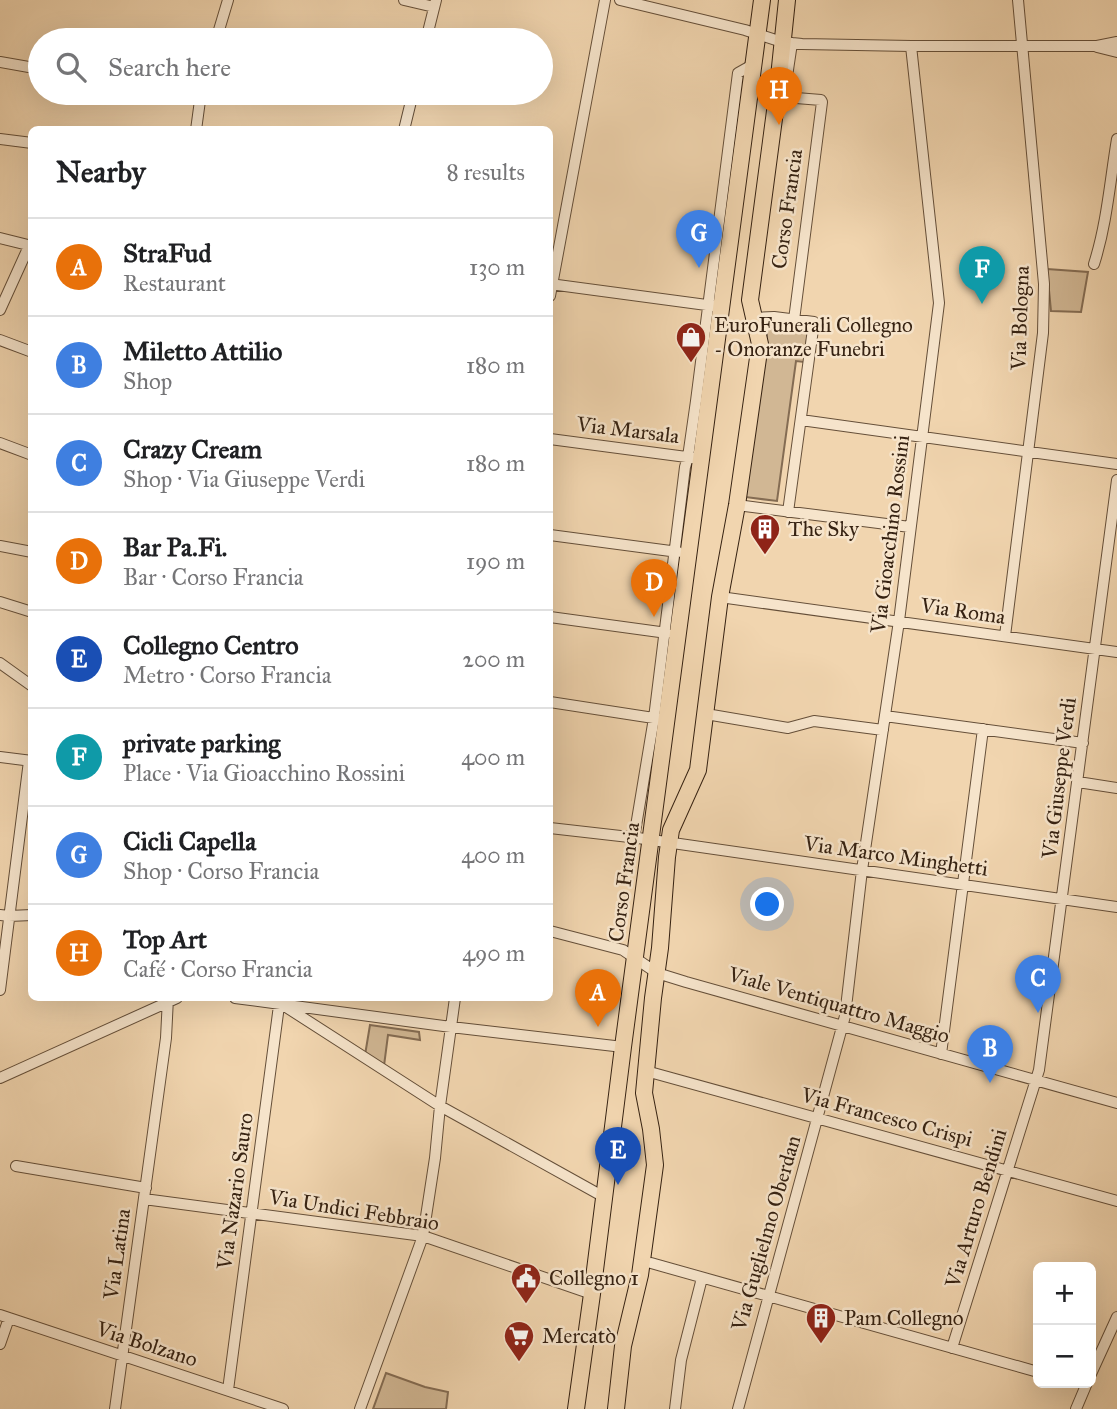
<!DOCTYPE html>
<meta charset="utf-8">
<style>
body{margin:0;font-family:"IM FELL Great Primer",serif;background:#f2f2f2;color:#202124}
.controls{position:absolute;right:21px;bottom:21px;display:grid;overflow:hidden;border-radius:10px;box-shadow:0 7px 28px #0002}
.controls button{width:63px;height:63px;display:grid;place-items:center;padding:0;border:0;border-bottom:2px solid #e0e0e0;background:#fff;color:#202124;font:35px sans-serif}
.you{position:absolute;left:768px;top:905px;width:24px;height:24px;margin:-18px;border:5px solid #fff;border-radius:50%;background:#1a73e8;box-shadow:0 0 0 10px #1a73e833}
.badge{display:grid;place-items:center;width:46px;height:46px;border-radius:50%;background:#7c3aed;color:#fff;font-size:23px;font-weight:700}
.pin{position:absolute;translate:-50% -58px;filter:drop-shadow(0 2px 4px #0008)}
.pin::after{content:'';position:absolute;top:37px;width:24px;height:21px;background:inherit;clip-path:polygon(0 0,100% 0,50% 100%)}
.list{margin:0;padding:0;list-style:none}
h2{display:flex;justify-content:space-between;align-items:center;height:91px;margin:0;padding:0 28px;font-size:30px}
h2 small{font-size:23px;font-weight:400;color:#757577}
.list li{display:grid;grid-template-columns:46px 1fr auto;gap:21px;align-items:center;box-sizing:border-box;height:98px;padding:0 28px;border-top:2px solid #e0e0e0}
.list b{display:block;font-size:26px;white-space:nowrap}
.list p{margin:0;font-size:23px;white-space:nowrap;color:#757577}
.list em{font-size:23px;font-style:normal;color:#757577}
.icon{flex:none;width:38px;height:38px;fill:none;stroke:currentColor;stroke-width:2;stroke-linecap:round;stroke-linejoin:round}
.map{position:relative;flex:none;width:1117px;height:1409px;overflow:hidden}
.search{position:absolute;background:#fff;box-shadow:0 7px 28px #0002;left:28px;top:28px;width:525px;height:77px;display:flex;align-items:center;gap:18px;box-sizing:border-box;padding:0 24px;border-radius:38px;color:#757577;font-size:26px}
.panel{position:absolute;background:#fff;box-shadow:0 7px 28px #0002;left:28px;top:126px;width:525px;height:875px;border-radius:10px}
.map>svg:first-child{display:block}
</style>
<div class="map">
<svg width="1117" height="1409" viewBox="0 0 1117 1409">
<rect width="100%" height="100%" fill="#f1d5af"/>
<filter id="stains"><feTurbulence type="fractalNoise" baseFrequency=".00286" numOctaves="4"/><feColorMatrix values="0 0 0 0 .2 0 0 0 0 .09 0 0 0 0 .02 0 0 0 .5 -.17"/></filter>
<radialGradient id="worn" r=".72"><stop offset=".6" stop-color="#630" stop-opacity="0"/><stop offset="1" stop-color="#630" stop-opacity=".3"/></radialGradient>
<path fill="#d1b794" stroke="#846c53" stroke-width="2" d="M1047 269 1088 272 1081 312 1051 311Z
M768 326 808 331 804 362 796 361 777 501 745 497Z
M370 1025 419 1032 420 1040 388 1035 384 1066 365 1055Z
M386 1373 425 1387 448 1392 446 1409H373Z"/>
<g fill="none" stroke-linecap="round" stroke-linejoin="round">
<g stroke="#654f39" stroke-width="12">
<path id="street" d="M404 0 434 7
M620 0 745 30 782 42 802 44 911 46H1097L1117 42
M216 40 228 0
M426 40 436 0
M1097 47 1117 52
M0 62 40 69
M786 83 792 43
M169 93 200 98
M402 93 413 95
M784 97 821 100 822 102 794 320
M196 130 201 93
M404 130 413 93
M0 139 32 143
M0 238 32 246
M1094 264C1107 223 1110 181 1117 139
M550 284 714 306
M550 296 605 0
M0 310 29 246
M754 318 774 317 814 322 788 512
M0 340 32 352
M801 420 1117 464
M550 439 694 458
M0 443 32 455
M737 505 910 527
M550 535 678 552
M0 546 32 552
M720 597 1117 652
M0 602 32 612
M550 617 667 633
M1005 636 1043 333 1044 284 1018 0
M0 663 32 686
M550 702 660 719
M706 714 788 728 814 721 883 730
M885 716 1083 743
M0 757 32 761
M1078 782 1117 788
M550 828 638 838 1117 907
M634 838 654 718 685 467 688 457 696 401 738 73 754 64
M0 915 9 916 32 915
M550 931 623 950 657 973 686 982 1117 1103
M0 990 29 761
M235 998 451 1027 623 1047
M283 1005 440 1106 604 1197
M941 1054 983 729
M646 1071 1117 1201
M0 1078 177 998
M16 1166 146 1188
M144 1199 423 1236 592 1294
M651 1263 1038 1372
M0 1315 283 1409
M0 1344 9 1318
M952 1348 1039 1070 1117 480
M1091 1374 1117 1317
M228 1390 280 998
M115 1409 166 1038 168 998
M360 1409 423 1236 435 1158 440 1106 455 998
M675 1409 681 1360 702 1278
M738 1409 845 1016 862 870 899 621 939 303 911 46
M1076 1409 1087 1383"/>
</g>
<g stroke="#362212" stroke-width="18">
<path id="primary" d="M576 1409 592 1294 623 1047 762 0
M616 1409 623 1346 640 1275 655 1165 651 1129 644 1093 653 998 660 948 667 857 671 830 698 770 720 597 737 505 760 344 750 300 777 96 787 0"/>
</g>
<use href="#street" stroke="#f6e4cb" stroke-width="10"/>
<use href="#primary" stroke="#f1d5af" stroke-width="16"/>
</g>
<defs>
<g id="shop-pin" transform="scale(1.575)"><path d="M0 17L-7.5 6A9.5 9.5 0 1 1 7.5 6Z" fill="#8f2418" stroke="#f6e4cb"/><path d="M-5-2.5h2.3a2.7 3.5 0 0 1 5.4 0H5L5.5 6h-11ZM-1.5-2.5h3a1.5 2.3 0 0 0-3 0Z" fill="#fff"/></g>
<g id="building-pin" transform="scale(1.575)"><path d="M0 17L-7.5 6A9.5 9.5 0 1 1 7.5 6Z" fill="#8f2418" stroke="#f6e4cb"/><path d="M-4-6H4V6H1V3H-1V6H-4ZM-2.5-4.3h1.7v1.8h-1.7ZM.8-4.3h1.7v1.8H.8ZM-2.5-1h1.7V.8h-1.7ZM.8-1h1.7V.8H.8Z" fill="#fff"/></g>
<g id="civic-pin" transform="scale(1.575)"><path d="M0 17L-7.5 6A9.5 9.5 0 1 1 7.5 6Z" fill="#8f2418" stroke="#f6e4cb"/><path d="M-.6-6.5H3V-4.5H.6V-3L4-1V1h2V6H-6V1h2V-1L-.6-3ZM-1.2 2.5V6h2.4V2.5Z" fill="#fff"/></g>
<g id="supermarket-pin" transform="scale(1.575)"><path d="M0 17L-7.5 6A9.5 9.5 0 1 1 7.5 6Z" fill="#8f2418" stroke="#f6e4cb"/><path d="M-6-5.5h2.5l.6 2H6L4.5 2H-2.5L-4.4-4H-6ZM-1.5 3.2a1.3 1.3 0 1 0 .1 0ZM3 3.2a1.3 1.3 0 1 0 .1 0Z" fill="#fff"/></g>
</defs>
<g fill-rule="evenodd">
<use href="#shop-pin" x="691" y="337"/>
<use href="#building-pin" x="765" y="529"/>
<use href="#civic-pin" x="526" y="1278"/>
<use href="#building-pin" x="821" y="1318"/>
<use href="#supermarket-pin" x="519" y="1336"/>
</g>
<g text-anchor="middle" dominant-baseline="central" stroke-width="5" stroke-linejoin="round" paint-order="stroke">
<g font-size="21" fill="#362212" stroke="#f6e4cb">
<text transform="translate(787 209) rotate(-82)">Corso Francia</text>
<text transform="translate(1020 318) rotate(-88)">Via Bologna</text>
<text transform="translate(628 430) rotate(7)">Via Marsala</text>
<text transform="translate(890 534) rotate(-83)">Via Gioacchino Rossini</text>
<text transform="translate(963 611) rotate(8)">Via Roma</text>
<text transform="translate(1059 778) rotate(-83)">Via Giuseppe Verdi</text>
<text transform="translate(896 856) rotate(8)">Via Marco Minghetti</text>
<text transform="translate(624 882) rotate(-82)">Corso Francia</text>
<text transform="translate(839 1005) rotate(16)">Viale Ventiquattro Maggio</text>
<text transform="translate(887 1117) rotate(15)">Via Francesco Crispi</text>
<text transform="translate(235 1191) rotate(-82)">Via Nazario Sauro</text>
<text transform="translate(976 1208) rotate(-73)">Via Arturo Bendini</text>
<text transform="translate(354 1210) rotate(9)">Via Undici Febbraio</text>
<text transform="translate(766 1233) rotate(-74)">Via Guglielmo Oberdan</text>
<text transform="translate(117 1254) rotate(-82)">Via Latina</text>
<text transform="translate(147 1344) rotate(18)">Via Bolzano</text>
</g>
<g font-size="21" fill="#362212" stroke="#f6e4cb" text-anchor="start">
<text x="714" y="325">EuroFunerali Collegno<tspan x="714" dy="24">- Onoranze Funebri</tspan></text>
<text x="788" y="529">The Sky</text>
<text x="549" y="1278">Collegno 1</text>
<text x="844" y="1318">Pam Collegno</text>
<text x="542" y="1336">Mercatò</text>
</g>
</g>
<rect width="100%" height="100%" filter="url(#stains)"/>
<rect width="100%" height="100%" fill="url(#worn)"/>
</svg>
<div class="controls">
<button>+</button>
<button>−</button>
</div>
<div class="you"></div>
<div class="pin badge" style="left:598px;top:1027px;background:#e8710a">A</div>
<div class="pin badge" style="left:990px;top:1083px;background:#3f7fe0">B</div>
<div class="pin badge" style="left:1038px;top:1013px;background:#3f7fe0">C</div>
<div class="pin badge" style="left:654px;top:617px;background:#e8710a">D</div>
<div class="pin badge" style="left:618px;top:1185px;background:#1a4fb4">E</div>
<div class="pin badge" style="left:982px;top:304px;background:#0f9aa8">F</div>
<div class="pin badge" style="left:699px;top:268px;background:#3f7fe0">G</div>
<div class="pin badge" style="left:779px;top:125px;background:#e8710a">H</div>
<div class="search"><svg class="icon" aria-label="search" viewBox="0 0 24 24"><circle cx="10" cy="10" r="6"/><path d="M15 15l6 6"/></svg>Search here</div>
<section class="panel">
<h2>Nearby<small>8 results</small></h2>
<ul class="list">
<li><span class="badge" style="background:#e8710a">A</span><div><b>StraFud</b><p>Restaurant</p></div><em>130 m</em></li>
<li><span class="badge" style="background:#3f7fe0">B</span><div><b>Miletto Attilio</b><p>Shop</p></div><em>180 m</em></li>
<li><span class="badge" style="background:#3f7fe0">C</span><div><b>Crazy Cream</b><p>Shop · Via Giuseppe Verdi</p></div><em>180 m</em></li>
<li><span class="badge" style="background:#e8710a">D</span><div><b>Bar Pa.Fi.</b><p>Bar · Corso Francia</p></div><em>190 m</em></li>
<li><span class="badge" style="background:#1a4fb4">E</span><div><b>Collegno Centro</b><p>Metro · Corso Francia</p></div><em>200 m</em></li>
<li><span class="badge" style="background:#0f9aa8">F</span><div><b>private parking</b><p>Place · Via Gioacchino Rossini</p></div><em>400 m</em></li>
<li><span class="badge" style="background:#3f7fe0">G</span><div><b>Cicli Capella</b><p>Shop · Corso Francia</p></div><em>400 m</em></li>
<li><span class="badge" style="background:#e8710a">H</span><div><b>Top Art</b><p>Café · Corso Francia</p></div><em>490 m</em></li>
</ul>
</section>
</div>
